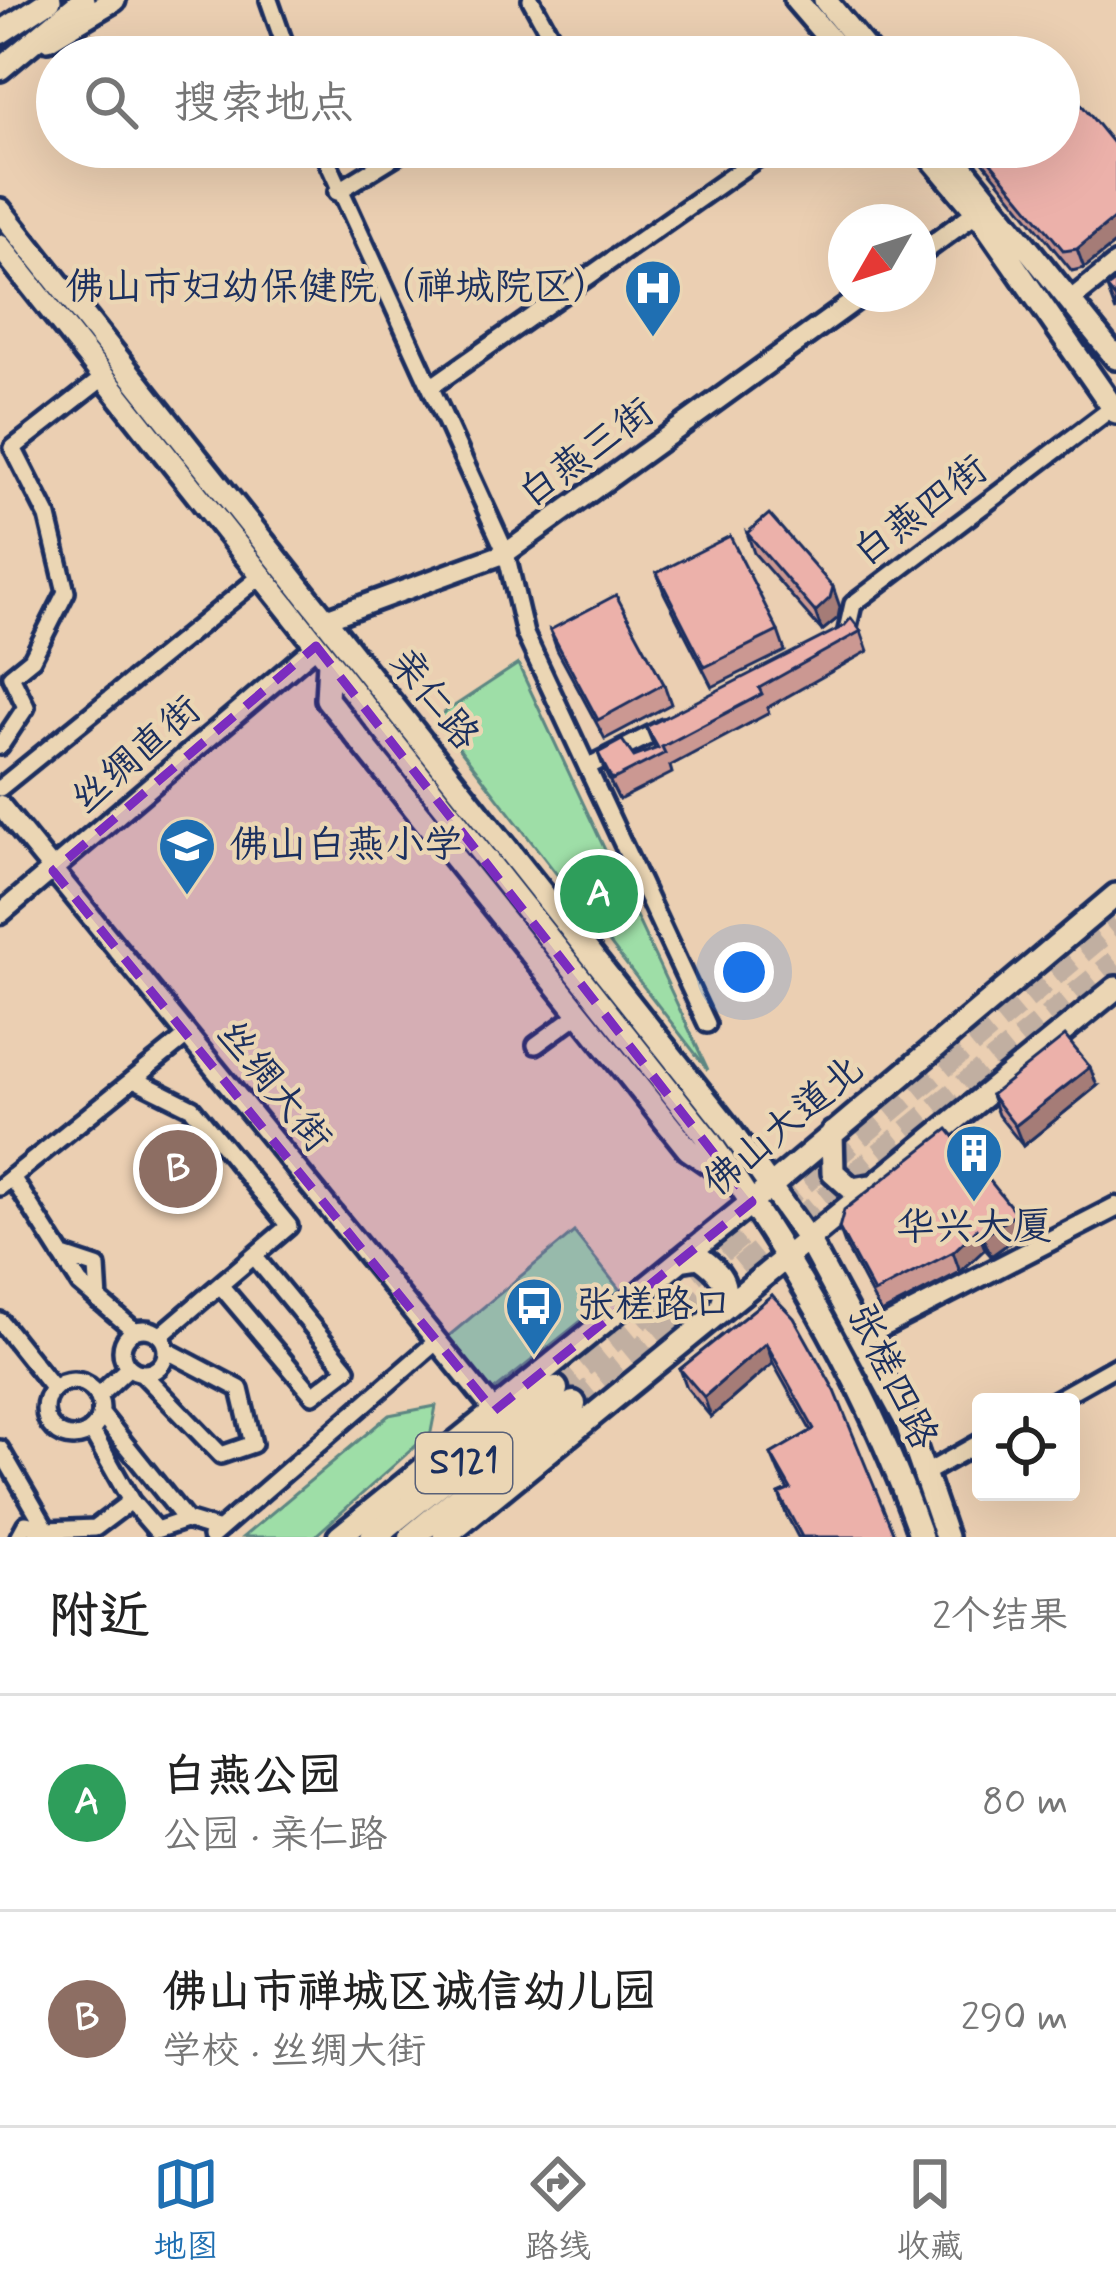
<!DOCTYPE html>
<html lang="zh">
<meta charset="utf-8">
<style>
body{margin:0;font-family:Mynerve,"LXGW WenKai TC",sans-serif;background:#f6f6f6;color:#222}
.controls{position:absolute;right:36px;bottom:36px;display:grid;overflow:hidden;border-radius:12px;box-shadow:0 12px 48px #0002}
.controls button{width:108px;height:108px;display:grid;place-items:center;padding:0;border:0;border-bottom:3px solid #e0e0e0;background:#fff;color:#222;font:60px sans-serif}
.compass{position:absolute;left:828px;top:204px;width:108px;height:108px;border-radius:50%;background:#fff;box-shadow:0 12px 48px #0002;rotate:231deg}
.you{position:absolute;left:744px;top:972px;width:42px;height:42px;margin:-30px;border:9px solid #fff;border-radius:50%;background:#1a73e8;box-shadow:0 0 0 18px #1a73e833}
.badge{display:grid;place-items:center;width:78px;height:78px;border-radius:50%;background:#1f6fb2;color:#fff;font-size:39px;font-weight:700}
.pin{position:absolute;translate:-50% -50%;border:6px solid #fff;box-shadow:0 3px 12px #0006}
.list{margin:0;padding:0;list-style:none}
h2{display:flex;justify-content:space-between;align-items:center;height:156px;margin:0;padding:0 48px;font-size:51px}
h2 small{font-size:39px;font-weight:400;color:#767676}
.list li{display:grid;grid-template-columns:78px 1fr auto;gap:36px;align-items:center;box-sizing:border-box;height:216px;padding:0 48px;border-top:3px solid #e0e0e0}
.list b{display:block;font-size:45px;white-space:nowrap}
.list p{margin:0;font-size:39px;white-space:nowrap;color:#767676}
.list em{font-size:39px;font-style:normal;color:#767676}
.icon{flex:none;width:66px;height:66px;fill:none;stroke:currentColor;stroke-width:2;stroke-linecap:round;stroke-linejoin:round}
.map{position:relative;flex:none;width:1116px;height:1537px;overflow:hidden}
.search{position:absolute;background:#fff;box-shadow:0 12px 48px #0002;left:36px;right:36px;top:36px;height:132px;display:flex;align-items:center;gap:30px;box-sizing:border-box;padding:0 42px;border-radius:66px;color:#767676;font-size:45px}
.sheet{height:588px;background:#fff}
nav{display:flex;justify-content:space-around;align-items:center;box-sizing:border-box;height:168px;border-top:3px solid #e0e0e0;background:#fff;font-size:33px;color:#767676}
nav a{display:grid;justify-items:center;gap:6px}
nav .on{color:#1f6fb2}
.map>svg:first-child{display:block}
</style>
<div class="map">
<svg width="1116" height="1537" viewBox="0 0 1116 1537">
<rect width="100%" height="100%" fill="#ebcfb2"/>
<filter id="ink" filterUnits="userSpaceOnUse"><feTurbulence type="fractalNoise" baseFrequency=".00833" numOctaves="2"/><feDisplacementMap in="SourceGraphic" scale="24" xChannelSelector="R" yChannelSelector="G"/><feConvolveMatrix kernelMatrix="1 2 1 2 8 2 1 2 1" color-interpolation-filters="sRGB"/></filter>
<g filter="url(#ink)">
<path fill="#9edea7" stroke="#5c8682" stroke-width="3" d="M518 664 708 1070 436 718Z
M574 1232 620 1290 492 1392 445 1339Z
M436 1406 431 1432 314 1537H243L389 1415Z"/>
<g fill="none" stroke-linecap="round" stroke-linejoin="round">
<path stroke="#c1afa1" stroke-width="24" stroke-dasharray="24 12" stroke-linecap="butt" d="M555 1389 1116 923
M573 1404 1116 962"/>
<g stroke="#1b2f5e" stroke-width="24">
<path id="minor" d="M269 0 289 57
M531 0 561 55 557 57
M321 147 506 553 525 634 707 1024
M337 192 410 147
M431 387 773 147
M846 635 853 604 1112 408
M0 746 26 707 11 676 32 659 66 592 48 517 13 448 104 377
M587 767 664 728
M0 788 261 576
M536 1045 580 1013
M134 1079 192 1108 289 1226 160 1336
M12 1177 80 1284 134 1330
M0 1187 188 1035
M61 1255 97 1267 99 1301
M220 1285 313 1395 347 1369 254 1256
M0 1321 54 1389
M122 1351a22 22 0 1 1 44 0a22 22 0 1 1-44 0Z
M142 1373 221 1455 253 1444 240 1389 166 1350
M45 1409a28 28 0 1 1 56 0a28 28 0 1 1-56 0Z
M98 1396 129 1367
M1052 1402 1116 1366
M101 1414 186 1520 219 1530
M0 1449 47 1530
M924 1474 981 1442
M131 1501 156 1530 186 1520
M19 1537 26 1524 47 1530
M38 1537 47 1530 95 1528 131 1501 91 1430
M211 1537 437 1341"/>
</g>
<g stroke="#1b2f5e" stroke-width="27">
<path id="tertiary" d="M918 255 977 212
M1072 299 1116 264
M323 620 506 553 864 294
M0 805 494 1411
M0 914 316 646
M861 1338 1116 1207"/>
</g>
<g stroke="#1b2f5e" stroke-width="30">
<path id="secondary" d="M796 0 845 57
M825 0 872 57
M0 33 50 0
M48 39 114 0
M0 69 83 0
M922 147 977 212 1116 412
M946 147 1116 358
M0 210 727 1126 807 1238 906 1421 946 1537
M0 246 709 1140C797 1267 870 1390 921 1537
M329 661 327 699 688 1149 730 1178
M832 1133 833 1172 852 1189 870 1186
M680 1260 699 1257C719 1271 731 1283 721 1308
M339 1537 752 1202 1116 895
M444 1537 1116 988"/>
</g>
<g stroke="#1b2f5e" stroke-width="33">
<path id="trunk" d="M373 1537 555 1389
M412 1537 573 1404"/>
</g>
<use href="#minor" stroke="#ebd6b4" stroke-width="15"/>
<use href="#tertiary" stroke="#ebd6b4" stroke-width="18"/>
<use href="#secondary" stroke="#ebd6b4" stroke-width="21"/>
<use href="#trunk" stroke="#ebd6b4" stroke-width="24"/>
</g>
<path fill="#cb9892" stroke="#1b2f5e" stroke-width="3" d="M971 147H1116V243L1084 268 1072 271Z
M1116 281V312L1107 288Z
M747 533 840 607 838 618 822 631 754 553Z
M657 573 778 631 785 651 712 687 664 593Z
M550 630 664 684 671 704 605 739 557 650Z
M861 631 868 651 767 708 769 713 670 766 672 773 619 800 605 772 598 753 634 757 655 749 646 727Z
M1097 1086 1023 1146 998 1115 991 1095Z
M1016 1213 1023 1233 991 1256 985 1249 960 1272 881 1313 846 1247 839 1228Z
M772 1295 895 1537H798L786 1514 779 1494 788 1490 779 1473 771 1454 811 1431 773 1363 711 1417 687 1388 680 1369Z"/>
<path fill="#a57c77" stroke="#1b2f5e" stroke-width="3" d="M1116 217V243L1084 268 1077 249Z
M833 587 840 607 838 618 822 631 815 612Z
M1090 1067 1097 1086 1023 1146 1015 1126Z
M1016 1213 1023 1233 991 1256 983 1237Z
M977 1229 985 1249 960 1272 953 1252Z
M766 1343 773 1363 711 1417 704 1397Z"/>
<path fill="#ecb1aa" stroke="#1b2f5e" stroke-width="3" d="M1059 77 1116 147V217L1077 249 1064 251 978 147H1059Z
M1116 281V299L1107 288Z
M769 514 833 587 830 598 815 612 747 533Z
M730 536 778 631 705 667 657 573Z
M616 595 664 684 598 720 550 630Z
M851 618 861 631 759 688 762 694 662 747 665 753 612 780 598 753 622 740 634 757 658 748 646 727 844 626Z
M1065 1036 1090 1067 1015 1126 991 1095Z
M948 1129 1016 1213 983 1237 977 1229 953 1252 874 1293 839 1228 844 1210Z
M772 1295 794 1318 835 1391 895 1537H802L779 1494 791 1489 771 1454 814 1429 766 1343 704 1397 680 1369Z"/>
</g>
<path fill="#7b2cbf" fill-opacity="0.2" stroke="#7b2cbf" stroke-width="9" stroke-dasharray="24 15" stroke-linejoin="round" d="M316 646 752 1202 494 1411 53 871Z"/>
<defs>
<g id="hospital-pin" transform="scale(3)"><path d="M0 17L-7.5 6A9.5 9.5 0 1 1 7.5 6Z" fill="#1f6fb2" stroke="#ebd6b4"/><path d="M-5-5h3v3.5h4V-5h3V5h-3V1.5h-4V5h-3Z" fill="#fff"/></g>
<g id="school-pin" transform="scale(3)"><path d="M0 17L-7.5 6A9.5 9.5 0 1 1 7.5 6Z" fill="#1f6fb2" stroke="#ebd6b4"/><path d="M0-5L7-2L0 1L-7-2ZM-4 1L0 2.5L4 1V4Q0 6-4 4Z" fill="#fff"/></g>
<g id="building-pin" transform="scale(3)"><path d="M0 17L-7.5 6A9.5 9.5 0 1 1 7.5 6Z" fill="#1f6fb2" stroke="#ebd6b4"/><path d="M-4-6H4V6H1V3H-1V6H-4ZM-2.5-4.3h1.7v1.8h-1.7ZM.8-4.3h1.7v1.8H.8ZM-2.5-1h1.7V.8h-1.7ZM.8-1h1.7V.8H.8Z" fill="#fff"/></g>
<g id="bus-pin" transform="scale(3)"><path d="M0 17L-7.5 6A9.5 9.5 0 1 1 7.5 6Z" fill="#1f6fb2" stroke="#ebd6b4"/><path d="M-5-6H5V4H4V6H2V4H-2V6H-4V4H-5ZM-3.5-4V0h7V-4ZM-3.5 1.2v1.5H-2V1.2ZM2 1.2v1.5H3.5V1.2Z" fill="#fff"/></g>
</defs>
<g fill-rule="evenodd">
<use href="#hospital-pin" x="653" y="288"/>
<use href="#school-pin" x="187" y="846"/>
<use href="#building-pin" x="974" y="1153"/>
<use href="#bus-pin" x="534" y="1306"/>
</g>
<g text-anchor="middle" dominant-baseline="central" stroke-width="9" stroke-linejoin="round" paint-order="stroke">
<rect fill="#ebd6b4" stroke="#596178" stroke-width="3" x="416" y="1433" width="96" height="60" rx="9"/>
<g font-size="36" font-weight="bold" fill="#1b2f5e">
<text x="464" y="1463">S121</text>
</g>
<g font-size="39" fill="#1b2f5e" stroke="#ebd6b4" text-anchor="start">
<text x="611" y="288" text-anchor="end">佛山市妇幼保健院（禅城院区）</text>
<text x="229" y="846">佛山白燕小学</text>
<text x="974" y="1228" text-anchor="middle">华兴大厦</text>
<text x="576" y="1306">张槎路口</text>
</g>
<g font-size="39" fill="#1b2f5e" stroke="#ebd6b4">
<text transform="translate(587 454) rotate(-36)">白燕三街</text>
<text transform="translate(921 512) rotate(-37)">白燕四街</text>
<text transform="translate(433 700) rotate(51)">亲仁路</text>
<text transform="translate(137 756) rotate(-41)">丝绸直街</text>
<text transform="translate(273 1087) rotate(51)">丝绸大街</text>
<text transform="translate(784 1127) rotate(-40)">佛山大道北</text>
<text transform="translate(891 1377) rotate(64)">张槎四路</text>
</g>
</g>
</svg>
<div class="controls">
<button><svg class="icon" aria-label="locate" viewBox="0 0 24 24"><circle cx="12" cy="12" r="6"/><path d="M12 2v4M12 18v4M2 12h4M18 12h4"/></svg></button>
</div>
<svg class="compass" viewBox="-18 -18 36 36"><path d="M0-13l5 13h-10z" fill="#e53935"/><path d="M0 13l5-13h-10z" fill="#767676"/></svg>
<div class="you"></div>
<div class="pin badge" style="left:599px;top:894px;background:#2e9e5b">A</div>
<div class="pin badge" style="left:178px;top:1169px;background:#8d6e63">B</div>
<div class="search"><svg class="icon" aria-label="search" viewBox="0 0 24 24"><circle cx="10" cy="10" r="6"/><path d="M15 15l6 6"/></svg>搜索地点</div>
</div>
<section class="sheet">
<h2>附近<small>2个结果</small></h2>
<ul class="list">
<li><span class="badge" style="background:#2e9e5b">A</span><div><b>白燕公园</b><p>公园 · 亲仁路</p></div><em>80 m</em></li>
<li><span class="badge" style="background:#8d6e63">B</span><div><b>佛山市禅城区诚信幼儿园</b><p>学校 · 丝绸大街</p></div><em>290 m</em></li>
</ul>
</section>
<nav>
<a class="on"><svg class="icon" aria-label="map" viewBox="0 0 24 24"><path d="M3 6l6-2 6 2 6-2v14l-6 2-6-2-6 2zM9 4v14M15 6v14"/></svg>地图</a>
<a><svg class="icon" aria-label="directions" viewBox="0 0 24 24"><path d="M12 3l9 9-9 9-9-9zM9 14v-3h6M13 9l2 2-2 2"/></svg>路线</a>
<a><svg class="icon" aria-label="saved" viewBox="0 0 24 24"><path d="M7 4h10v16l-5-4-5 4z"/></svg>收藏</a>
</nav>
